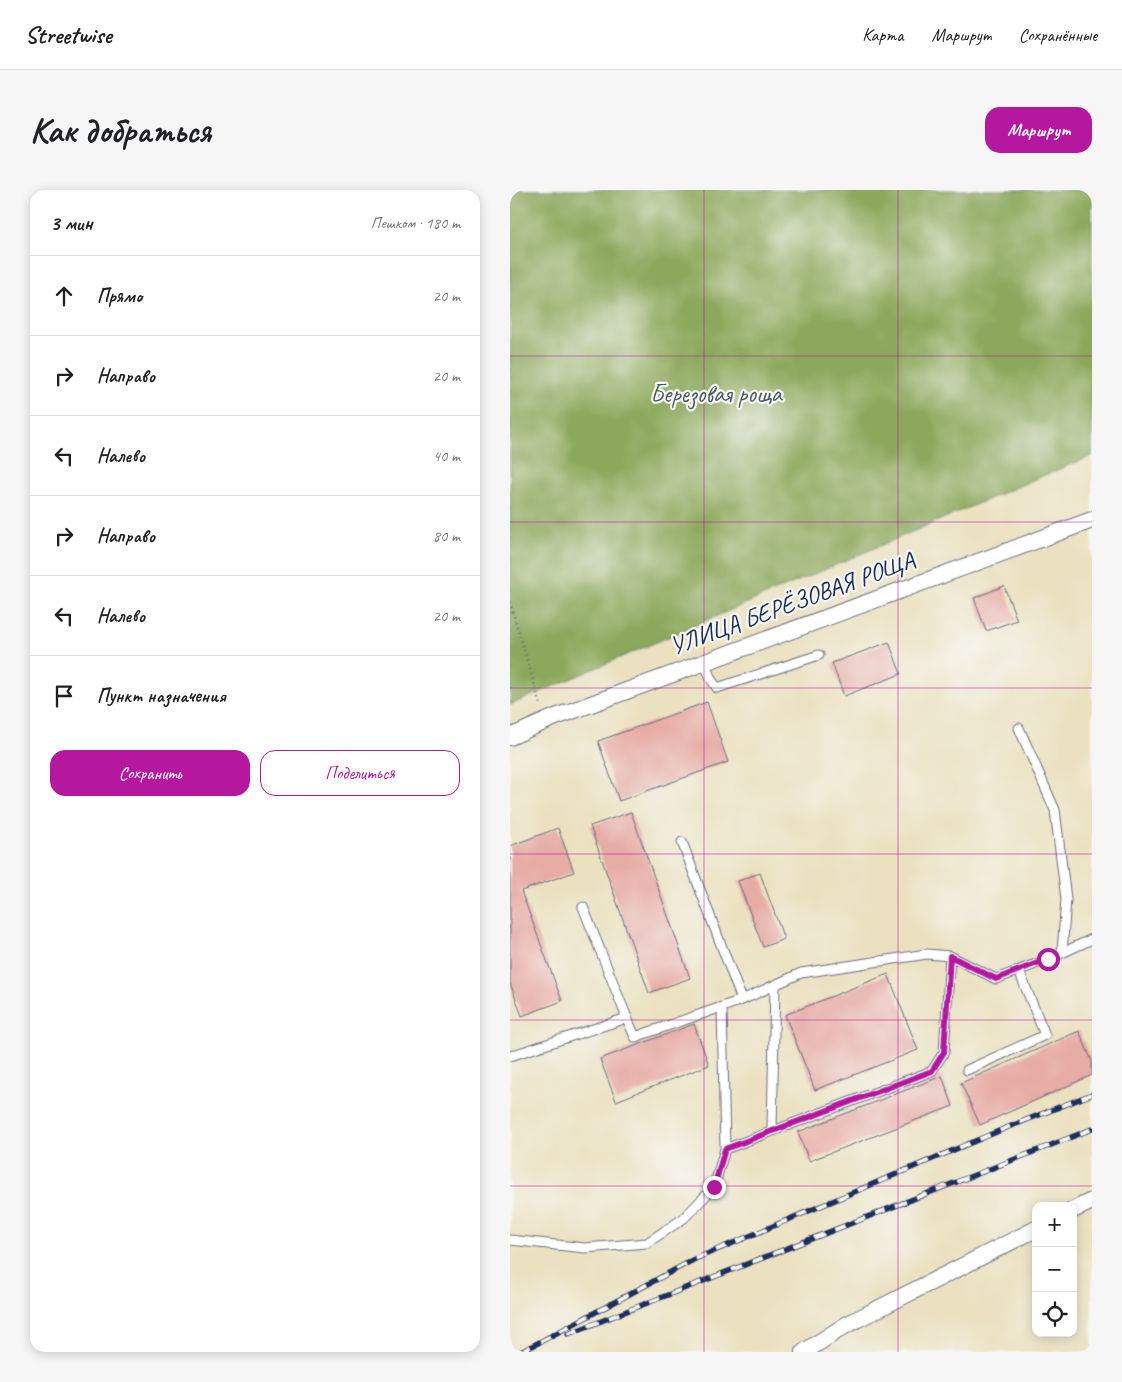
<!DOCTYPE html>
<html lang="ru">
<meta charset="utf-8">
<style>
body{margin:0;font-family:Caveat,sans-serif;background:#f6f6f6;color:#202124}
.controls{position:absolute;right:15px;bottom:15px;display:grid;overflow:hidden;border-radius:10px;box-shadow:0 2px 12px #0003}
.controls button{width:45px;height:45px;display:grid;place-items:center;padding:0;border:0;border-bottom:1px solid #e0e0e0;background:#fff;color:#202124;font:25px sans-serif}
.stop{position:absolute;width:15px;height:15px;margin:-11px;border:4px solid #b5179e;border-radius:50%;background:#fff}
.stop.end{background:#b5179e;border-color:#fff;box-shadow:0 1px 5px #0008}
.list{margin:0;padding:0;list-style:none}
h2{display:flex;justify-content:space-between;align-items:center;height:65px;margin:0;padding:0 20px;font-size:21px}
h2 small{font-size:16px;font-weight:400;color:#757577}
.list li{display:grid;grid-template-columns:32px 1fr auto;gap:15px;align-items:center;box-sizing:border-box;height:80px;padding:0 20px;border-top:1px solid #e0e0e0}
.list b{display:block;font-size:19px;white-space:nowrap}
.list em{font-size:16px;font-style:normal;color:#757577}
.actions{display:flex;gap:10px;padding:15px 20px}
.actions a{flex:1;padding:11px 0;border:1px solid #b5179e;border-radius:15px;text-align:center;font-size:18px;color:#b5179e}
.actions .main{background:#b5179e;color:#fff}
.icon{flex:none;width:28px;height:28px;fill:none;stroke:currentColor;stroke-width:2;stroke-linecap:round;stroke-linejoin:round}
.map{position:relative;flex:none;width:582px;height:1162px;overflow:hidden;border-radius:15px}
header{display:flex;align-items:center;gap:30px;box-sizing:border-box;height:70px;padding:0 25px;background:#fff;border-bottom:1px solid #e0e0e0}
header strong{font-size:24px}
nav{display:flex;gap:28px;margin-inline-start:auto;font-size:18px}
.intro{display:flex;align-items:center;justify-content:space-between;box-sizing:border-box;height:120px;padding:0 30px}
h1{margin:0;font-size:35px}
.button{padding:12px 22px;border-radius:15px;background:#b5179e;color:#fff;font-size:18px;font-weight:700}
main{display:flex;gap:30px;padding:0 30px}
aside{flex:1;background:#fff;border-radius:15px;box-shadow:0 2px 12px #0003}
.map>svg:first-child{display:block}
</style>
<header>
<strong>Streetwise</strong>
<nav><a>Карта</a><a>Маршрут</a><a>Сохранённые</a></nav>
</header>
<div class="intro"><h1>Как добраться</h1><a class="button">Маршрут</a></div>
<main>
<aside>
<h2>3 мин<small>Пешком · 180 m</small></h2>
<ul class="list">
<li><svg class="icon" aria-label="ahead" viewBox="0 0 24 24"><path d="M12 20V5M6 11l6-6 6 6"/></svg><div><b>Прямо</b></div><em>20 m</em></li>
<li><svg class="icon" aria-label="right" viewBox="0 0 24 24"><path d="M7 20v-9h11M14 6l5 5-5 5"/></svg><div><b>Направо</b></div><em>20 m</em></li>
<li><svg class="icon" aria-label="left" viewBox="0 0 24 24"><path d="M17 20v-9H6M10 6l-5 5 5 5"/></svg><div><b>Налево</b></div><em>40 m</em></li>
<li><svg class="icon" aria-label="right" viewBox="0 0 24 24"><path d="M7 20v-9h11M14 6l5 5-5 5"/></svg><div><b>Направо</b></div><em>80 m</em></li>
<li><svg class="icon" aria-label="left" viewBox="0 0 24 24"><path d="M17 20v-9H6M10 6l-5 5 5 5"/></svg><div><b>Налево</b></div><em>20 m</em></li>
<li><svg class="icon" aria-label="arrive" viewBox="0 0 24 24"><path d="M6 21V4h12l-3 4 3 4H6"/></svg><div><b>Пункт назначения</b></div></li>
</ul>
<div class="actions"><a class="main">Сохранить</a><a>Поделиться</a></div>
</aside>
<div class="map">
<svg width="582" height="1162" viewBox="0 0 582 1162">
<rect width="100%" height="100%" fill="#f6f6f2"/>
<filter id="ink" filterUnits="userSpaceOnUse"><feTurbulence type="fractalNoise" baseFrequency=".02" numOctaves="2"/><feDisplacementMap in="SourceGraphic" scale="10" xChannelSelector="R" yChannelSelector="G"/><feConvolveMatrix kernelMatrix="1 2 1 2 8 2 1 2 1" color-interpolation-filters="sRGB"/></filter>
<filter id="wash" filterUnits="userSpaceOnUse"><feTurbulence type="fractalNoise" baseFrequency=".0096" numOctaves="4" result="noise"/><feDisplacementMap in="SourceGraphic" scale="20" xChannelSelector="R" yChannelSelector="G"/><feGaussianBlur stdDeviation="1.12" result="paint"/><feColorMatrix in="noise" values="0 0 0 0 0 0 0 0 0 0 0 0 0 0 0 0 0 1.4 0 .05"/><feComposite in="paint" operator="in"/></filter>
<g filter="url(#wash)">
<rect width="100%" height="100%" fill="#ebe1c0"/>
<path fill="#8ca85b" stroke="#546c5c" d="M0 0H582V266L530 287 0 515Z"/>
<g id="blocks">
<path fill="#e7aca5" d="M494 396 507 430 476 441 464 408Z
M379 452 391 484 334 506 322 473Z
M197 512 218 572 109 611 88 551Z
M121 622 180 788 139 803 80 636Z
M48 638 64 682 11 701 52 811 12 826 0 793V656Z
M250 683 274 749 253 757 228 691Z
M378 784 408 860 305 900 275 825Z
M184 834 199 875 106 911 90 869Z
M569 841 582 871V885L470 935 451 893Z
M432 886 443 916 299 971 288 942Z"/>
</g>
</g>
<g filter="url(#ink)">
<use href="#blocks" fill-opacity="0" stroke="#646d80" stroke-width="1"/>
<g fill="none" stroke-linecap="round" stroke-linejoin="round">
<g stroke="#646d80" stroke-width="11">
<path id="service" d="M194 472 201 489 207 498 309 465
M509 538 545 620 556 709 552 763
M232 810 291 783 417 764 440 766 486 789 539 769 582 749
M117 828 125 847 232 810 172 652
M0 866 117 828 73 717
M457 880 535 845 509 781
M262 940 265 795
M215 959 422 881 434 862 440 766
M0 1050 75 1058 137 1053 174 1028 204 997 215 959 212 817"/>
</g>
<g stroke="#646d80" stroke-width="18">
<path id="minor" d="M0 547 43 528 582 330
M563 1020 582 1011
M294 1162 336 1135 526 1039"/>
</g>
<path stroke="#646d80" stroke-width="3" stroke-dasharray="1 4" stroke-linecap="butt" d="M0 412 31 517"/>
<use href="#service" stroke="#fff" stroke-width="9"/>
<use href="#minor" stroke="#fff" stroke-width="16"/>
<g stroke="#1b2f5e" stroke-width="5.5">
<path id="rail" d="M58 1144 582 939
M11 1162 185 1069 496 938 582 904"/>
</g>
<use href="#rail" stroke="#f6f6f2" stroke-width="4" stroke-dasharray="11" stroke-linecap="butt"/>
</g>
</g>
<g fill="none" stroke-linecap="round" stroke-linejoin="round" filter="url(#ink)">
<path stroke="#b5179e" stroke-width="6" d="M204 997 215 959 422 881 434 862 440 766 486 789 538 769"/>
</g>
<path fill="none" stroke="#b5179e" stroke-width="1" stroke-opacity="0.55" d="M194 0V1162M388 0V1162M0 166H582M0 332H582M0 498H582M0 664H582M0 830H582M0 996H582"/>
<g text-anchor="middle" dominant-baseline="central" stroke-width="4.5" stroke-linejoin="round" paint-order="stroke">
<g font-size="25" fill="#485b60" stroke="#f6f6f2">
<text x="206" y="204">Березовая роща</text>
</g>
<g font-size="25" fill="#1b2f5e" stroke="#f6f6f2">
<text transform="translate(282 413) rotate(-20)">УЛИЦА БЕРЁЗОВАЯ РОЩА</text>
</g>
</g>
</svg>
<div class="controls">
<button>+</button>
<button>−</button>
<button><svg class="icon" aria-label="locate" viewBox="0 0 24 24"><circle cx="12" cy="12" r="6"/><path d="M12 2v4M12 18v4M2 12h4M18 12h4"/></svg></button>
</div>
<div class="stop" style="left:538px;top:769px"></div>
<div class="stop end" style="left:204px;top:997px"></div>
</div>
</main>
